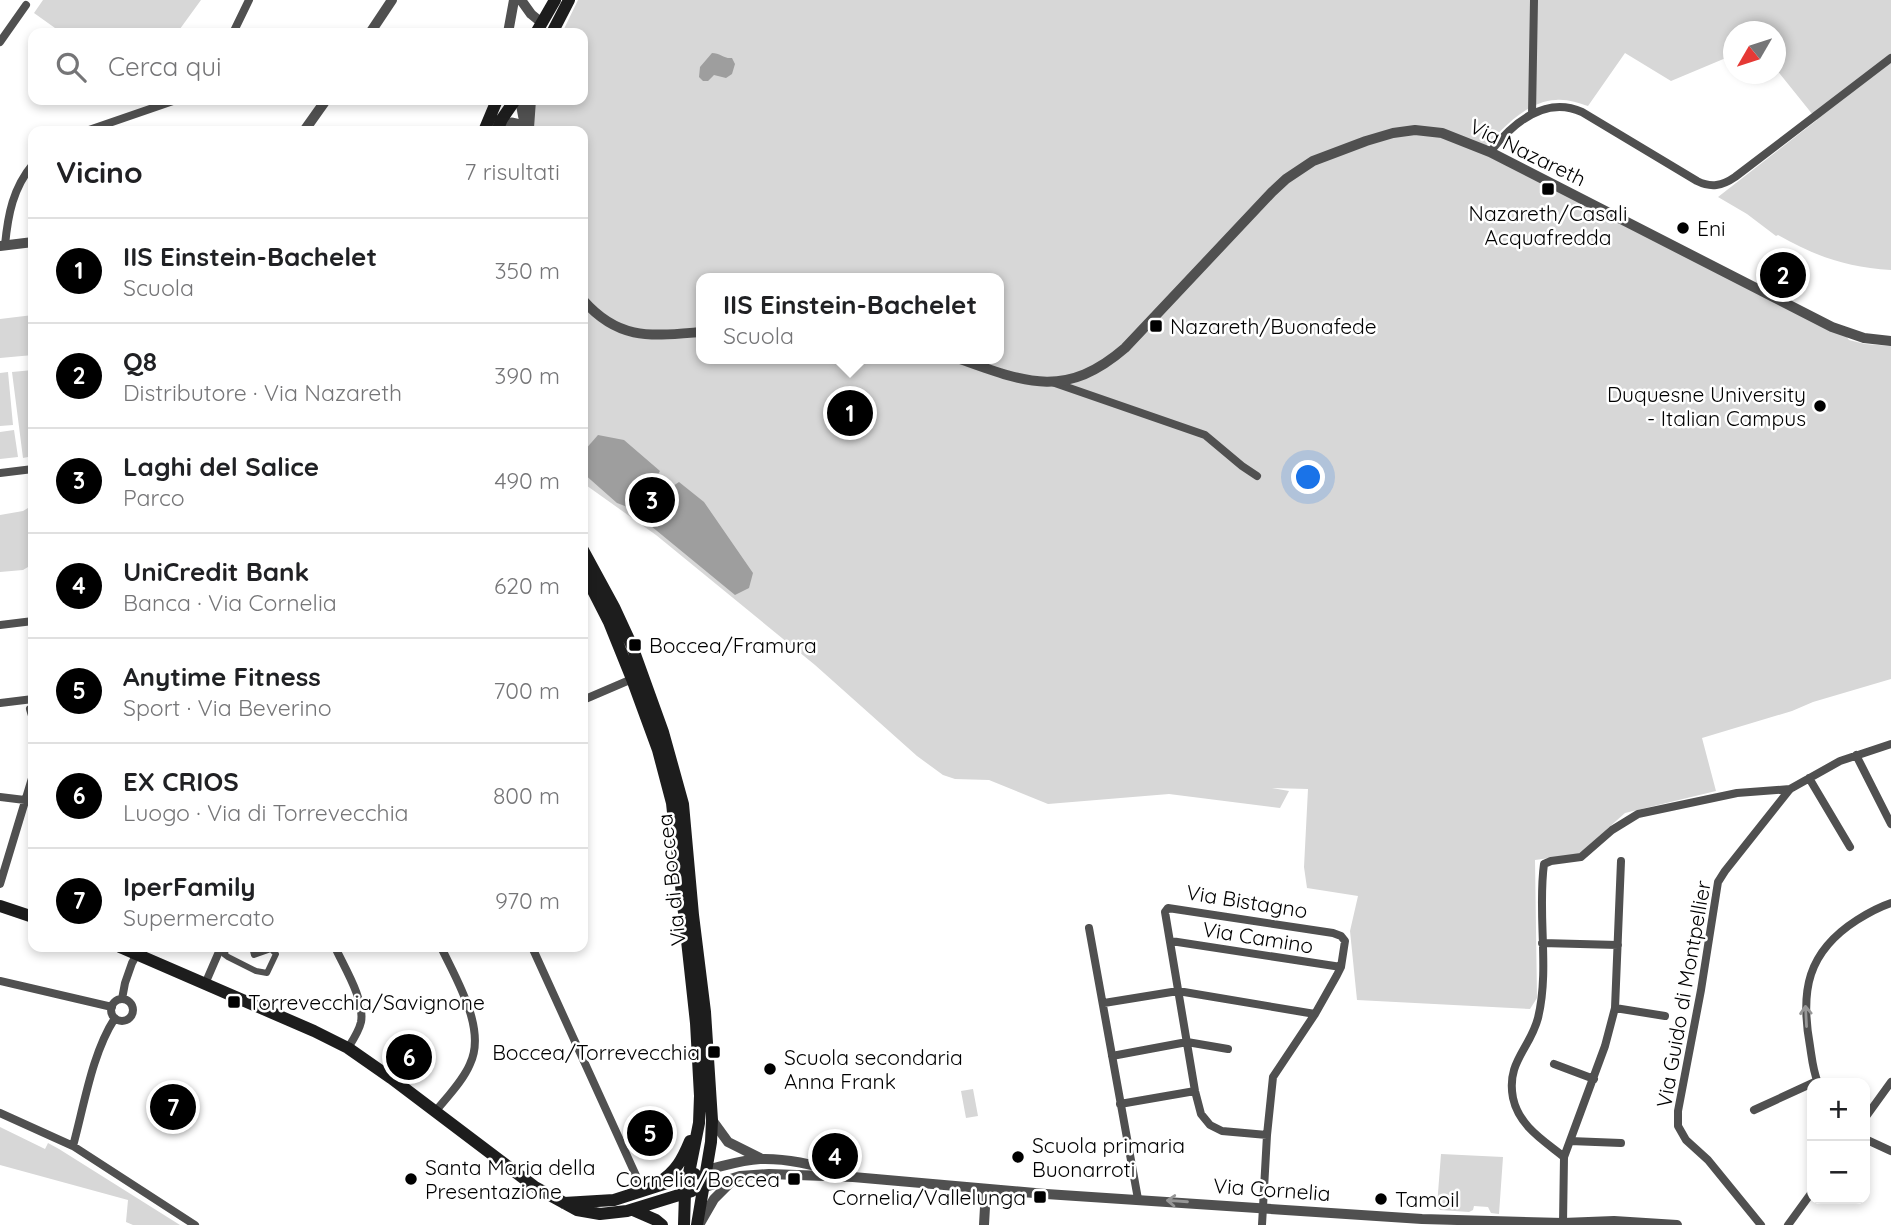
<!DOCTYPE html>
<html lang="it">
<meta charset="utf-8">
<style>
body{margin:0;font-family:Quicksand,sans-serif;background:#f6f6f6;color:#202124}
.controls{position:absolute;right:21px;bottom:21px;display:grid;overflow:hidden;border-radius:14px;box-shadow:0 4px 10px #0003}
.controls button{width:63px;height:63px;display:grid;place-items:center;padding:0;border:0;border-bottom:2px solid #e0e0e0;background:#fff;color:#202124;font:35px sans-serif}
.compass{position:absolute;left:1723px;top:21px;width:63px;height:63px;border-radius:50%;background:#fff;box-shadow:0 4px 10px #0003;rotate:231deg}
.you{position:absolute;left:1309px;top:478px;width:24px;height:24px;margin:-18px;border:5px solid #fff;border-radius:50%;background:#1a73e8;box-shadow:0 0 0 10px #1a73e833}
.badge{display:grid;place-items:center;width:46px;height:46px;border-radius:50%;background:#000;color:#fff;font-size:23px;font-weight:700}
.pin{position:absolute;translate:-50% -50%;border:4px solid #fff;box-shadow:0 2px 7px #0006}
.popup{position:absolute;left:696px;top:273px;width:308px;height:91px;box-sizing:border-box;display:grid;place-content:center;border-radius:14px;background:#fff;filter:drop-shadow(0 2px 5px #0005);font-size:23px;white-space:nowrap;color:#757577}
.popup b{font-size:26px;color:#202124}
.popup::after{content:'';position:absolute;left:50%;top:100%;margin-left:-14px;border:14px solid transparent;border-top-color:#fff}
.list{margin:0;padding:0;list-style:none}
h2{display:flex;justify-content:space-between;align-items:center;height:91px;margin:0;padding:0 28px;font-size:30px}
h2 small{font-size:23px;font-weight:400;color:#757577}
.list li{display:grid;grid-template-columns:46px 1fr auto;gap:21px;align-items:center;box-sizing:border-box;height:105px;padding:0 28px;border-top:2px solid #e0e0e0}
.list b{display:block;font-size:26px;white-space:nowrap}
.list p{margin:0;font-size:23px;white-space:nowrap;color:#757577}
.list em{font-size:23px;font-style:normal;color:#757577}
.icon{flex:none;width:38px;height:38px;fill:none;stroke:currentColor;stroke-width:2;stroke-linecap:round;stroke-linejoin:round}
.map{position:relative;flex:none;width:1891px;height:1225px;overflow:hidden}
.search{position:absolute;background:#fff;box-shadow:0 4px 10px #0003;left:28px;top:28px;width:560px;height:77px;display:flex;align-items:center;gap:18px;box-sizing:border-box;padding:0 24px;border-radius:14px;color:#757577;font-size:26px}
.panel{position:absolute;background:#fff;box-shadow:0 4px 10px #0003;left:28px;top:126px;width:560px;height:826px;border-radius:14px}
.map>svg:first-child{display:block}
</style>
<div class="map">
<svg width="1891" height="1225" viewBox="0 0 1891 1225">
<rect width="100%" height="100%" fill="#fff"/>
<path fill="#d7d7d7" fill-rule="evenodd" d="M43 0H201L177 33H62L34 13Z
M578 0H1891V270C1846 267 1817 257 1778 235L1776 236 1747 214 1718 197 1817 120 1776 69V32H1734L1733 55 1671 81 1625 53 1588 106C1578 103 1567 99 1556 100 1525 101 1500 132 1480 152L1846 336 1849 340 1865 344 1891 346V679L1813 702 1792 711 1702 738 1716 791 1625 813 1579 854 1535 860 1537 998 1530 1009 1357 1000 1350 931 1358 896 1307 888 1304 867 1308 789 1272 788 1289 791 1280 808 1169 794 1048 804 989 780 955 779 943 775 917 756 815 665 656 535 583 483V131H518L532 100H583V33H562ZM701 278H999V359H701Z
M33 315V355L0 358V319Z
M33 370V456L23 458 12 372Z
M8 372 13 425 0 426V373Z
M14 430 18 457 0 459V432Z
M33 505V564L23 570 0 572V515L23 511Z
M973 1089 978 1116 966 1118 961 1091Z
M0 1127 45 1149 48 1143 59 1149 180 1225H133L126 1222 128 1200 0 1165Z
M1441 1154 1503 1157 1499 1214 1491 1213 1488 1207 1474 1206 1473 1210 1469 1212 1440 1210 1437 1206Z"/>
<path fill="#9e9e9e" d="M712 53C720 53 724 59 732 58L735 64 732 74 726 78 714 75 708 81H703L699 77 700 67Z
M598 435 624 440 660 471 644 496 630 508 617 503 583 473 584 451Z
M679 482 704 502 753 573 749 588 735 595 651 526 648 510 661 494Z"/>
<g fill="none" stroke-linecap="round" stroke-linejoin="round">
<path stroke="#505050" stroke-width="6" d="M228 947 224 954 228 957 256 971 267 973 276 954 271 949 254 955 252 947"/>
<path stroke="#505050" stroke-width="8" d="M233 33 249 0
M0 42 26 5
M1532 114 1534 0
M86 131 176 100
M1490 152C1512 124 1545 95 1582 112L1697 181C1711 188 1722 186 1735 177L1891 58
M5 245C8 214 13 188 33 164
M1052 382 1205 435 1242 466 1257 476
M0 473 33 469
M0 625 33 621
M583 700 632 679
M0 703 33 699
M30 709 33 719
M1856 755 1891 824
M1809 778 1850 847
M0 797 33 801
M0 884 33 775
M1089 928 1138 1199
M1171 941 1341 967
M1542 943 1618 945
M335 947C344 967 365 1000 361 1022 359 1031 353 1040 348 1048
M532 947 643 1191
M0 981 112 1007
M205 984 221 947
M122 999 125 983 132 963 141 947
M111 1010a11 11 0 1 1 22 0a11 11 0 1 1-22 0Z
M1104 1003 1178 991 1315 1014
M1615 1008 1665 1016
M1112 1056 1187 1042 1228 1049
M1554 1064 1594 1079
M1818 1083C1813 1071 1812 1059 1810 1046 1800 991 1807 952 1857 920 1868 913 1879 907 1891 903
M1120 1104 1195 1091
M1754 1110 1817 1081
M435 1112C447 1097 463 1081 470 1064 487 1029 456 979 441 947
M0 1113 73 1146 195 1225
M1865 1118 1891 1082
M1865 1139 1891 1151
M1570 1141 1621 1143
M73 1146C84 1106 92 1053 115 1018
M1564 1157C1543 1140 1519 1126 1513 1098 1506 1062 1530 1049 1538 1018 1550 968 1537 914 1544 864L1551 861 1581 857 1612 830 1638 814 1737 793 1790 789
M1563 1223 1564 1157 1605 1046 1615 1008 1621 861
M1262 1225 1267 1135 1222 1131 1210 1125 1201 1114 1195 1091 1165 912 1168 908 1333 933 1341 936 1345 941 1341 967 1337 975 1315 1014 1273 1077 1267 1135
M1761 1225 1708 1160 1686 1140 1678 1126V1111L1701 990 1718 882 1725 871 1790 789 1840 761 1891 744
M1788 1225 1812 1192"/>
<path stroke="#505050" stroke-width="10" d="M521 0 531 14 542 23
M370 33 392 0
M508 33 514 0
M520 100 526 131
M499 127C509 121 518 120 524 131
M529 128 531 100
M304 131 326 100
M0 246 33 242
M583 300C619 341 651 336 701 332
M960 359C1026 383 1066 399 1125 348L1272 192 1286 179 1313 161 1366 141 1393 133 1415 130 1442 133 1490 152 1832 327 1864 338 1891 341
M712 1120 728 1142 760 1158
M706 1170C724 1166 741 1160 760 1159 786 1158 816 1165 841 1173
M702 1188 740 1176 769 1174 853 1177 1046 1194 1422 1219 1563 1223 1614 1221 1677 1225
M699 1225 714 1199 733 1180
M984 1225 986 1189"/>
<path stroke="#1d1d1d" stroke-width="12" d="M536 33 555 0
M552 33 569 0
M484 131 497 100
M497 131 502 119 515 100
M583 550 614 607 632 646 663 732 683 804 693 915 705 1012 712 1120 711 1142 697 1225
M583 571 609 622 632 679 658 750 672 803 696 1023 700 1096 699 1123 685 1193 684 1225
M0 906 33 917
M120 947 314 1031 348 1048 391 1078 535 1187 577 1210 600 1214 627 1211 692 1191
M659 1182C676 1172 683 1158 690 1141
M564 1203 614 1200 695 1174
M633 1210 656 1220 662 1225"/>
</g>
<defs><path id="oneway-shaft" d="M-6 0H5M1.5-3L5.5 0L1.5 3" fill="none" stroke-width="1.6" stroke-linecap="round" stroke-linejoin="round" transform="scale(1.75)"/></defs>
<g stroke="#969696">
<use href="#oneway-shaft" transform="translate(1806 1016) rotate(-93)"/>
<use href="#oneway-shaft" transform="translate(1177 1201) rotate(-176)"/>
</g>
<g fill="#000" stroke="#fff" stroke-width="2.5">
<rect x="1541" y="182" width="14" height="14" rx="3.5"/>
<circle cx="1683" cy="228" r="7"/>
<rect x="1149" y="319" width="14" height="14" rx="3.5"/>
<circle cx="1820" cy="406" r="7"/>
<rect x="628" y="638" width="14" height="14" rx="3.5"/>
<rect x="227" y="995" width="14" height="14" rx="3.5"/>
<rect x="707" y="1045" width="14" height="14" rx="3.5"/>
<circle cx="770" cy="1069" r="7"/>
<circle cx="1018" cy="1157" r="7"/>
<circle cx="411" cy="1179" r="7"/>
<rect x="787" y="1172" width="14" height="14" rx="3.5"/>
<rect x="1033" y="1190" width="14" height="14" rx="3.5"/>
<circle cx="1381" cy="1199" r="7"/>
</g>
<g text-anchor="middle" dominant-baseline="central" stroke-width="5" stroke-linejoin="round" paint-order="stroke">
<g font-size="21" fill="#000" stroke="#fff">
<text transform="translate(1528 152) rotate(26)">Via Nazareth</text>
<text transform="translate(671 880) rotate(-96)">Via di Boccea</text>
<text transform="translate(1247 901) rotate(9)">Via Bistagno</text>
<text transform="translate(1258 937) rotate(9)">Via Camino</text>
<text transform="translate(1683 994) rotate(-80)">Via Guido di Montpellier</text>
<text transform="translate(1272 1189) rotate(4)">Via Cornelia</text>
</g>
<g font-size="21" fill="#000" stroke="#fff" text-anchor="start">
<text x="1548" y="213" text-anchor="middle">Nazareth/Casali<tspan x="1548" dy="24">Acquafredda</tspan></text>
<text x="1697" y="228">Eni</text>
<text x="1170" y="326">Nazareth/Buonafede</text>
<text x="1806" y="394" text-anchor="end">Duquesne University<tspan x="1806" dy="24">- Italian Campus</tspan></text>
<text x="649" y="645">Boccea/Framura</text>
<text x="248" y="1002">Torrevecchia/Savignone</text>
<text x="700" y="1052" text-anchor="end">Boccea/Torrevecchia</text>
<text x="784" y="1057">Scuola secondaria<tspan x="784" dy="24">Anna Frank</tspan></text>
<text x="1032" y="1145">Scuola primaria<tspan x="1032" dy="24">Buonarroti</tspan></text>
<text x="425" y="1167">Santa Maria della<tspan x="425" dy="24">Presentazione</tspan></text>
<text x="780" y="1179" text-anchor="end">Cornelia/Boccea</text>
<text x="1026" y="1197" text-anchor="end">Cornelia/Vallelunga</text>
<text x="1395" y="1199">Tamoil</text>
</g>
</g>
</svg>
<div class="controls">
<button>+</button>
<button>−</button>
</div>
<svg class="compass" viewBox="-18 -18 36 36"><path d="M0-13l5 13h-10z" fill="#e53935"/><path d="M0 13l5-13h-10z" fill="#757577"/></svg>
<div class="you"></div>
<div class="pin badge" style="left:850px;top:413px">1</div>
<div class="popup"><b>IIS Einstein-Bachelet</b>Scuola</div>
<div class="pin badge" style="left:1783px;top:275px">2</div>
<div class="pin badge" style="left:652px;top:500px">3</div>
<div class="pin badge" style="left:835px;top:1156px">4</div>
<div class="pin badge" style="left:650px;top:1133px">5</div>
<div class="pin badge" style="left:409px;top:1057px">6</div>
<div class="pin badge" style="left:173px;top:1107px">7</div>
<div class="search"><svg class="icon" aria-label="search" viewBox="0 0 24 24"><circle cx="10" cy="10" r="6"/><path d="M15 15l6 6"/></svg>Cerca qui</div>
<section class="panel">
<h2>Vicino<small>7 risultati</small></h2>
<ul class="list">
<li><span class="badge">1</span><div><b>IIS Einstein-Bachelet</b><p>Scuola</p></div><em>350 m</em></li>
<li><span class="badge">2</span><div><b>Q8</b><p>Distributore · Via Nazareth</p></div><em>390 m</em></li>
<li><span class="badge">3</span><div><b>Laghi del Salice</b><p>Parco</p></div><em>490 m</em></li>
<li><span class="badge">4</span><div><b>UniCredit Bank</b><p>Banca · Via Cornelia</p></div><em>620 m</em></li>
<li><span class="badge">5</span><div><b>Anytime Fitness</b><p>Sport · Via Beverino</p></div><em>700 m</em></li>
<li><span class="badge">6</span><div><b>EX CRIOS</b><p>Luogo · Via di Torrevecchia</p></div><em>800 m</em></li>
<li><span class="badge">7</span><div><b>IperFamily</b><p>Supermercato</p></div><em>970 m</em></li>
</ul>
</section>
</div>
